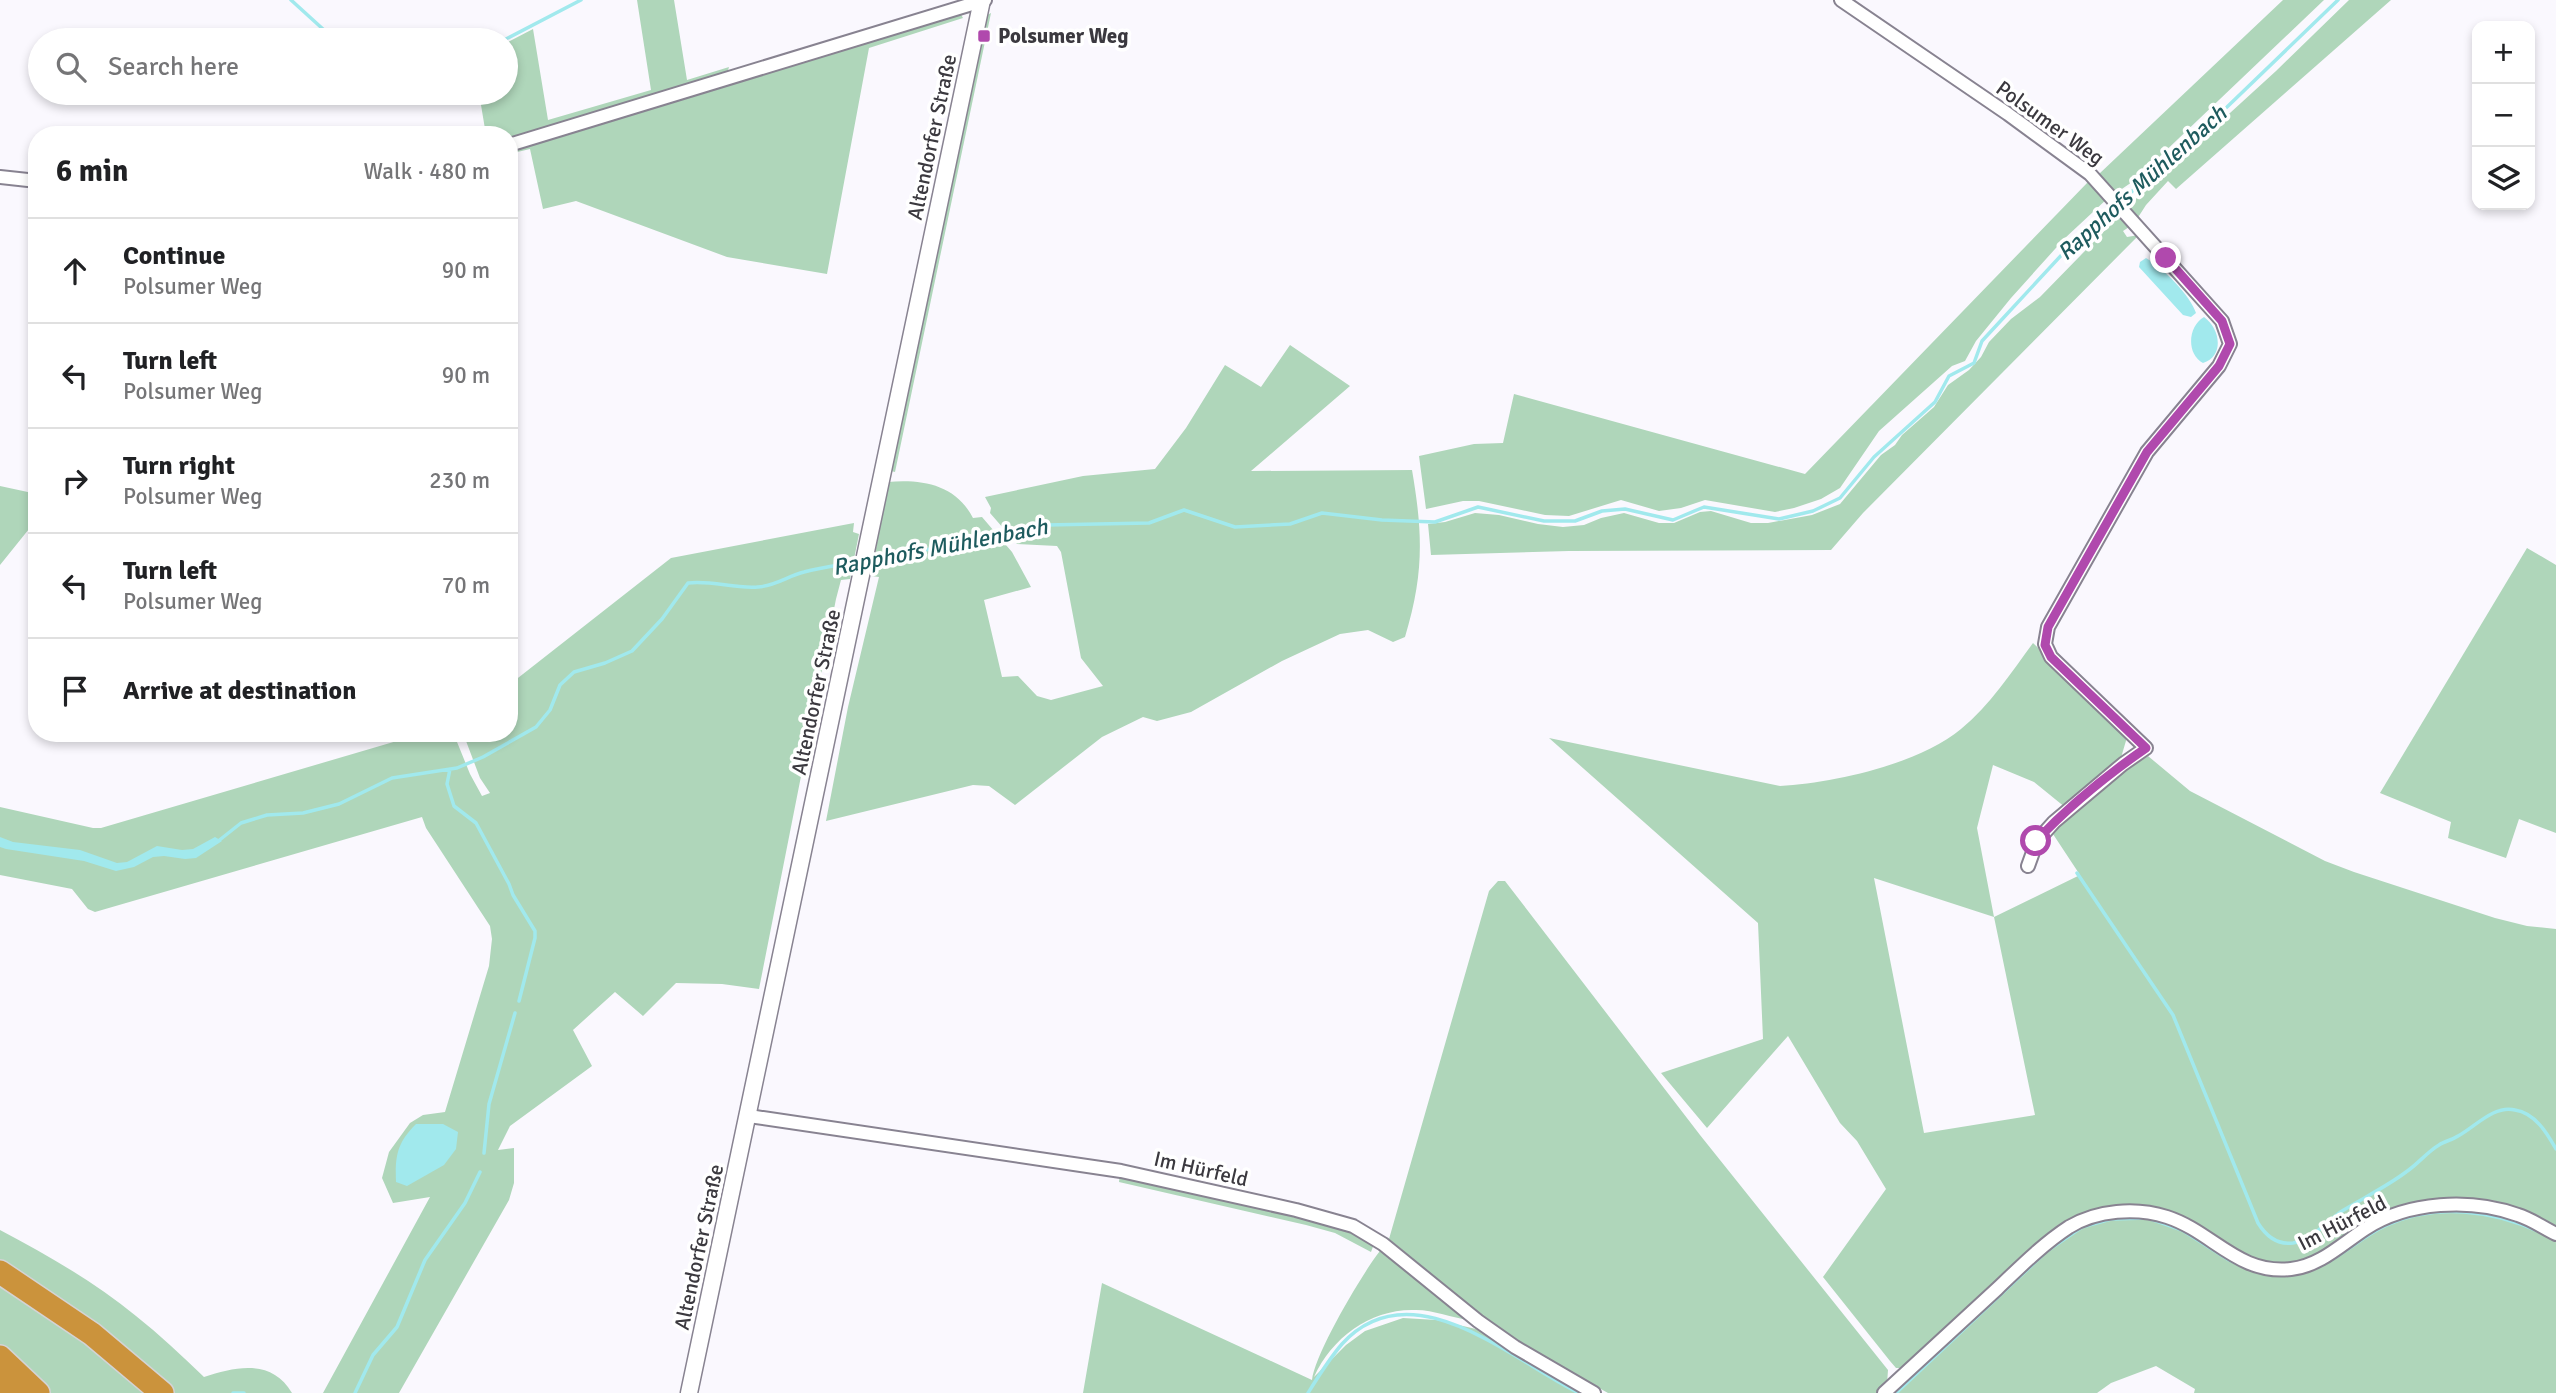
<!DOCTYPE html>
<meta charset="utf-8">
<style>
body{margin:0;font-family:Signika,sans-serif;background:#f2f2f2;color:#202124}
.controls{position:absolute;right:21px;top:21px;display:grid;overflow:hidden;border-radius:14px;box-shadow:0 4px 10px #0003}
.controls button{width:63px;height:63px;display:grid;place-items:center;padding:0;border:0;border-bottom:2px solid #e0e0e0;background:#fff;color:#202124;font:35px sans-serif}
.stop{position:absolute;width:21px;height:21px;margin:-16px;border:5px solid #b049ad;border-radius:50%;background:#fff}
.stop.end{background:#b049ad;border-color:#fff;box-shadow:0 2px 7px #0008}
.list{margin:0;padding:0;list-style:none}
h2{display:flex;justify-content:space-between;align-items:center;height:91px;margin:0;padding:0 28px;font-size:30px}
h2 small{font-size:23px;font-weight:400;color:#757577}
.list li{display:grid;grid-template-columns:46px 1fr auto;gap:21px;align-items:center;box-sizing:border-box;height:105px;padding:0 28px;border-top:2px solid #e0e0e0}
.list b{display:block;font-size:26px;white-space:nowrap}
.list p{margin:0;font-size:23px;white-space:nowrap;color:#757577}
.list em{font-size:23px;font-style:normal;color:#757577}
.icon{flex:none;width:38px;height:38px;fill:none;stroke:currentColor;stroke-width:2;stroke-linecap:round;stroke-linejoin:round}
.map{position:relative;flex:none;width:2556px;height:1393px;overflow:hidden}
.search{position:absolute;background:#fff;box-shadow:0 4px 10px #0003;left:28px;top:28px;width:490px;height:77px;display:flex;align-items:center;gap:18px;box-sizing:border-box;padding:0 24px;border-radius:38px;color:#757577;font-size:26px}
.panel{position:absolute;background:#fff;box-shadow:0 4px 10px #0003;left:28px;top:126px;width:490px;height:616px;border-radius:28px}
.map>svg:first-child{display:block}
</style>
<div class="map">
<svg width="2556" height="1393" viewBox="0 0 2556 1393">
<rect width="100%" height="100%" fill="#faf8fe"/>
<path fill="#afd6ba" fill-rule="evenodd" d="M637 0H674L687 80 729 67 727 74 509 139V135H486L479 93H506V43L533 29 548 120 651 90Z
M2283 0H2324L2135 180 2116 193 2099 174Z
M2349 0H2391L2176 189 2168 181 2146 205 2137 219 2127 207 2276 71Z
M959 11 963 18 869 48 827 274 727 257 576 201 543 209 530 149 509 154V148Z
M991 13 895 472 891 471 985 16Z
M2088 182 2108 198 2064 239 2011 298 1976 341 1965 361 1952 366 1879 431 1840 488 1821 499 1794 508 1775 512 1705 500 1681 508 1659 511 1621 500 1569 516 1545 515 1479 501H1463L1426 509 1419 456 1474 444 1503 443 1514 394 1805 474Z
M2121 214 2132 225 2123 231 2127 237 2139 235 1863 513 1831 550 1569 551 1431 555 1428 524 1445 522 1475 513 1499 515 1538 524 1563 527 1584 525 1601 518 1624 513 1659 523H1674L1700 512 1711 511 1751 523H1768L1812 515 1840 504 1881 455 1895 445 1902 435 1934 407 1948 385 1969 370 1981 357 1989 342 2011 319 2040 297Z
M1290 345 1350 386 1251 471 1412 470C1423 534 1424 574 1405 637L1393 642 1368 630 1340 634 1282 661 1191 712 1157 721 1143 717 1102 737 1015 805 989 786 973 785 826 821 848 707 879 577 871 576 888 482C923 479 956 485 973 518L982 517 1012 552 1031 587 984 600 1002 677 1018 676 1037 696 1051 700 1103 686 1081 658 1061 552 1057 546 1017 544 990 513 991 508 985 497 1083 476 1155 469 1186 428 1225 365 1261 387Z
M0 486 37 494V525L29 529 0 565Z
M854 523 853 532 859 534 850 579 841 580 836 599 759 989 722 984 676 983 643 1016 615 992 573 1030 592 1066 510 1126 498 1150 514 1148V1183L509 1200 399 1393H323L430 1197 393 1203 382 1178 389 1152 410 1123 423 1115 445 1112 489 966 492 939 490 926 426 828 422 817 95 912 88 909 72 889 0 875V807L93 828H101L424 733H445L446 738 455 737 470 774 482 796 490 793 480 778 463 733H509V685L671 558Z
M2527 548 2556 565V833L2519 819 2506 858 2448 838 2451 822 2380 793Z
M2033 643 2128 734 2120 761 2110 781 2148 756 2190 791 2325 861 2354 872 2495 918 2527 926 2556 929V1229L2496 1201 2474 1199 2438 1202 2397 1209 2325 1254 2292 1265 2255 1263 2146 1207 2124 1204 2102 1207 2085 1214 1904 1368H1896L1890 1361 1823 1277 1886 1189 1857 1141 1840 1123 1788 1036 1707 1128 1661 1073 1763 1039 1758 923 1549 738 1780 786C1834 783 1919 764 1961 729 1990 705 2011 673 2033 643ZM1993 765 2034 782 2071 812 2051 831 2080 875 1994 917 1977 828ZM1874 878 1994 917 2035 1115 1924 1133Z
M1498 881H1505L1700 1135 1888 1370 1887 1384 1878 1393H1608L1540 1355 1477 1312 1389 1239 1489 891Z
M1120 1174 1348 1229 1374 1244 1371 1252 1335 1233 1306 1225 1119 1182Z
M2458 1208C2499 1212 2520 1219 2556 1237V1393H2194L2195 1389 2156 1366 2111 1383 2097 1393H1891L2028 1265 2076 1229 2108 1217 2148 1216 2178 1225 2223 1253 2289 1272 2388 1221 2419 1212Z
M0 1230C47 1255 95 1282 136 1316 160 1335 182 1356 204 1377 237 1366 272 1359 292 1393H51L0 1347Z
M1383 1247 1469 1320C1452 1318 1434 1310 1416 1310 1372 1308 1332 1337 1314 1377L1346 1345 1365 1331 1403 1318 1437 1320 1476 1329 1583 1393H1083L1102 1283 1312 1380C1315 1353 1364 1270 1383 1247Z"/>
<path fill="#a1e9ed" d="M2146 258C2162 267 2191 296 2196 313L2191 317 2183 315 2139 267 2140 262Z
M2204 317C2220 328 2225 356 2203 363 2186 354 2188 326 2204 317Z
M0 837 13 842 80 850 117 863 127 862 157 846 182 850 193 849 215 837 222 841 196 858 185 859 164 856 153 857 134 867 116 871 84 861 6 849 0 847Z
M416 1124H443L458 1132 456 1149 444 1165 407 1186 396 1182C395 1156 397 1143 416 1124Z"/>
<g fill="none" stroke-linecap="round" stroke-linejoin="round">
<path stroke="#a1e9ed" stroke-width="3.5" d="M291 0 335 40
M504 40 581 0
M2120 202 2227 107 2338 0
M868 560 936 548 987 543 1046 525 1149 523 1184 510 1235 527 1290 524 1322 513 1382 520 1435 522 1478 507 1544 521H1575L1602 511 1625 509 1673 520 1704 507 1779 519 1813 511 1840 498 1874 457 1935 402 1949 376 1974 363 1982 341 2080 235 2114 206
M450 769 447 784 454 806 476 823 509 884 513 895 535 931V938L519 1001
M217 842 241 823 267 815 303 813 339 804 392 778 457 768 483 757 536 727 550 710 560 685 574 672 605 663 632 651 662 619 688 583C712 580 734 589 758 587 775 586 788 576 804 572 821 567 840 565 857 562
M2077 873 2173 1015 2258 1223C2266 1236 2277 1245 2293 1243 2312 1240 2326 1222 2342 1211 2363 1198 2386 1187 2406 1172 2418 1164 2427 1152 2439 1145 2445 1141 2452 1140 2458 1136 2476 1126 2494 1105 2515 1110 2535 1113 2547 1133 2556 1149
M484 1153 489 1104 515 1013
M2322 1265C2345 1254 2364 1235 2387 1225 2436 1203 2492 1210 2540 1232
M233 1393H244
M355 1393 373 1355 397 1327 425 1260 465 1203 480 1172
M1308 1393C1318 1377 1329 1359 1342 1344 1412 1267 1513 1361 1579 1393
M1896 1393 2047 1251 2082 1227 2111 1219 2148 1218 2182 1230 2229 1260 2254 1271"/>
<g stroke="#888391" stroke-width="16">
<path id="minor" d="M1841 0 2008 114 2090 174 2222 321 2230 344 2219 366 2147 452 2048 627 2045 644 2051 657 2146 748 2123 764 2054 822 2037 841 2028 866
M509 145 985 0
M0 177 37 181
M749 1116 1121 1171 1296 1210 1353 1226 1383 1244 1478 1321 1515 1347 1594 1393
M1884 1393C1922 1358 1959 1324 1997 1289 2020 1267 2043 1244 2069 1227 2097 1210 2136 1207 2167 1217 2213 1232 2238 1275 2291 1269 2320 1266 2342 1244 2365 1229 2408 1201 2471 1198 2518 1215 2531 1219 2544 1228 2556 1234"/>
</g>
<g stroke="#888391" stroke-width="19">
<path id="tertiary" d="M689 1393 982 0"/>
</g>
<g stroke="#d4d3d5" stroke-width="26">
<path id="motorway" d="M0 1272 92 1334 162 1393
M0 1357 38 1393
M0 1383 10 1393"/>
</g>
<use href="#minor" stroke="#fff" stroke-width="12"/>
<use href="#tertiary" stroke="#fff" stroke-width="16"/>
<use href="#motorway" stroke="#cb933c" stroke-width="23"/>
</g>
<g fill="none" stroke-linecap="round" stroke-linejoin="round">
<path stroke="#b049ad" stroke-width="9" d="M2036 841C2069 806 2107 775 2146 748L2051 657 2045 645 2048 627 2147 452 2219 366 2230 344 2222 321 2166 258"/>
</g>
<rect fill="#b049ad" stroke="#fff" stroke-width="2.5" x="977" y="29" width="14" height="14" rx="3.5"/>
<g text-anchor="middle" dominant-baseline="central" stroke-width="7" stroke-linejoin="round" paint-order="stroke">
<g font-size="21" font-weight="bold" fill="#3b393f" stroke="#fff" text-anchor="start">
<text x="998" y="36">Polsumer Weg</text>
</g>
<g font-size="21" fill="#3b393f" stroke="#fff">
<text transform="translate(2050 123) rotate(36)">Polsumer Weg</text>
<text transform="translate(932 137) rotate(-78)">Altendorfer Straße</text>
<text transform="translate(816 692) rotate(-78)">Altendorfer Straße</text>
<text transform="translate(1201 1169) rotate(13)">Im Hürfeld</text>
<text transform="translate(2342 1223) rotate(-27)">Im Hürfeld</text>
<text transform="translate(699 1247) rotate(-78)">Altendorfer Straße</text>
</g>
<g font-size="23" font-style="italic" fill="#1e5b5e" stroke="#fff">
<text transform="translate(2142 183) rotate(-42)">Rapphofs Mühlenbach</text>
<text transform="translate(940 547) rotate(-11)">Rapphofs Mühlenbach</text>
</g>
</g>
</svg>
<div class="controls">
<button>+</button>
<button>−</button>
<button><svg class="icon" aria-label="layers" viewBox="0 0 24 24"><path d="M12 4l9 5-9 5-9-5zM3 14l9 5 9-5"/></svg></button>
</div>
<div class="stop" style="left:2036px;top:841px"></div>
<div class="stop end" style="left:2166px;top:258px"></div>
<div class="search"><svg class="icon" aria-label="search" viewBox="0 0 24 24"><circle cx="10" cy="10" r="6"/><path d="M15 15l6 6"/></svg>Search here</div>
<section class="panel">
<h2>6 min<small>Walk · 480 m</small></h2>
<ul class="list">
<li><svg class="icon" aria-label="ahead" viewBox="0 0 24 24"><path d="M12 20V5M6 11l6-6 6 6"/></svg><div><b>Continue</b><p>Polsumer Weg</p></div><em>90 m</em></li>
<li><svg class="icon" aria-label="left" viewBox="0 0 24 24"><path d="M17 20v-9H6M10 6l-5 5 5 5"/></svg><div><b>Turn left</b><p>Polsumer Weg</p></div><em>90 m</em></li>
<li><svg class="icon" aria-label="right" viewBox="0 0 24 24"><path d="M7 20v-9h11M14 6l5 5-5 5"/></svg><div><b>Turn right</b><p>Polsumer Weg</p></div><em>230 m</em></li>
<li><svg class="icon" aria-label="left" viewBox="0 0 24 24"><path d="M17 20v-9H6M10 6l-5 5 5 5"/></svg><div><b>Turn left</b><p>Polsumer Weg</p></div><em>70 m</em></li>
<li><svg class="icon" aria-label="arrive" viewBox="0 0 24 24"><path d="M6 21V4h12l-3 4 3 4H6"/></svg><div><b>Arrive at destination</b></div></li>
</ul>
</section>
</div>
